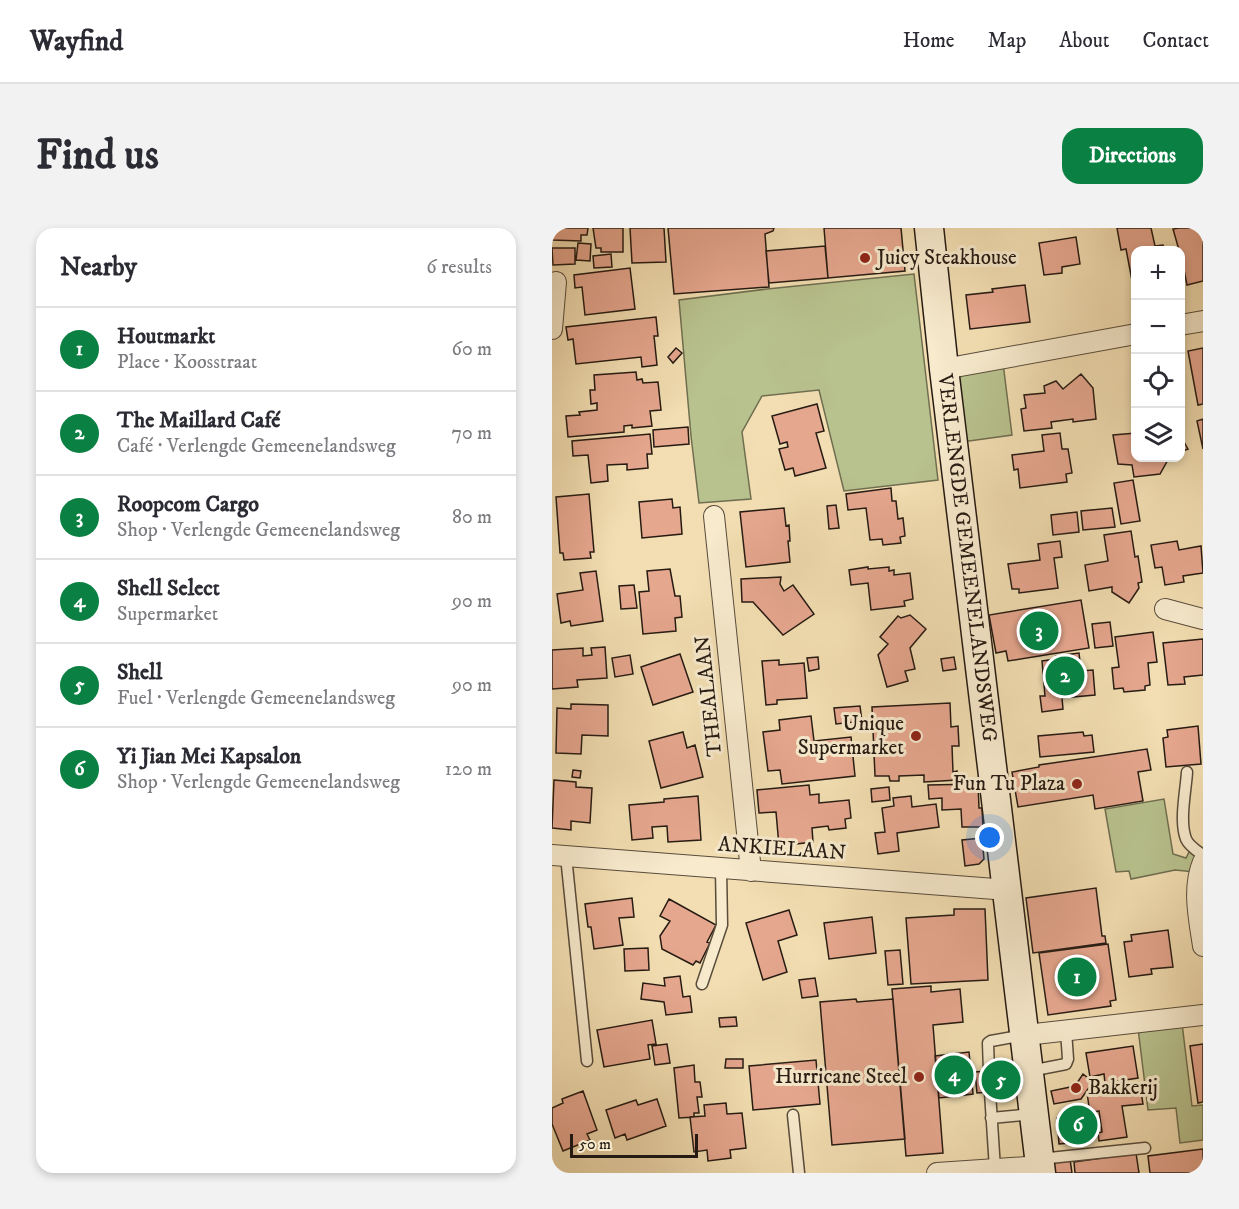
<!DOCTYPE html>
<meta charset="utf-8">
<style>
body{margin:0;font-family:"IM FELL DW Pica",serif;background:#f2f2f3;color:#2b2b33}
.controls{position:absolute;right:18px;top:18px;display:grid;overflow:hidden;border-radius:12px;box-shadow:0 3px 9px #0003}
.controls button{width:54px;height:54px;display:grid;place-items:center;padding:0;border:0;border-bottom:2px solid #e1e1e2;background:#fff;color:#2b2b33;font:30px sans-serif}
.scale{position:absolute;left:18px;bottom:15px;width:128px;box-sizing:border-box;padding-left:6px;border:3px solid #261b13;border-top:0;font-size:16px;line-height:21px;white-space:nowrap;color:#261b13;-webkit-text-stroke:4px #f7eacd;paint-order:stroke}
.you{position:absolute;left:438px;top:610px;width:21px;height:21px;margin:-15px;border:4px solid #fff;border-radius:50%;background:#1a73e8;box-shadow:0 0 0 9px #1a73e833}
.badge{display:grid;place-items:center;width:39px;height:39px;border-radius:50%;background:#0b8043;color:#fff;font-size:20px;font-weight:700}
.pin{position:absolute;translate:-50% -50%;border:3px solid #fff;box-shadow:0 2px 6px #0006}
.list{margin:0;padding:0;list-style:none}
h2{display:flex;justify-content:space-between;align-items:center;height:78px;margin:0;padding:0 24px;font-size:26px}
h2 small{font-size:20px;font-weight:400;color:#7c7c81}
.list li{display:grid;grid-template-columns:39px 1fr auto;gap:18px;align-items:center;box-sizing:border-box;height:84px;padding:0 24px;border-top:2px solid #e1e1e2}
.list b{display:block;font-size:22px;white-space:nowrap}
.list p{margin:0;font-size:20px;white-space:nowrap;color:#7c7c81}
.list em{font-size:20px;font-style:normal;color:#7c7c81}
.icon{flex:none;width:33px;height:33px;fill:none;stroke:currentColor;stroke-width:2;stroke-linecap:round;stroke-linejoin:round}
.map{position:relative;flex:none;width:651px;height:945px;overflow:hidden;border-radius:18px}
header{display:flex;align-items:center;gap:36px;box-sizing:border-box;height:84px;padding:0 30px;background:#fff;border-bottom:2px solid #e1e1e2}
header strong{font-size:28px}
nav{display:flex;gap:33px;margin-inline-start:auto;font-size:21px}
.intro{display:flex;align-items:center;justify-content:space-between;box-sizing:border-box;height:144px;padding:0 36px}
h1{margin:0;font-size:42px}
.button{padding:15px 27px;border-radius:18px;background:#0b8043;color:#fff;font-size:21px;font-weight:700}
main{display:flex;gap:36px;padding:0 36px}
aside{flex:1;background:#fff;border-radius:18px;box-shadow:0 3px 9px #0003}
.map>svg:first-child{display:block}
</style>
<header>
<strong>Wayfind</strong>
<nav><a>Home</a><a>Map</a><a>About</a><a>Contact</a></nav>
</header>
<div class="intro"><h1>Find us</h1><a class="button">Directions</a></div>
<main>
<aside>
<h2>Nearby<small>6 results</small></h2>
<ul class="list">
<li><span class="badge">1</span><div><b>Houtmarkt</b><p>Place · Koosstraat</p></div><em>60 m</em></li>
<li><span class="badge">2</span><div><b>The Maillard Café</b><p>Café · Verlengde Gemeenelandsweg</p></div><em>70 m</em></li>
<li><span class="badge">3</span><div><b>Roopcom Cargo</b><p>Shop · Verlengde Gemeenelandsweg</p></div><em>80 m</em></li>
<li><span class="badge">4</span><div><b>Shell Select</b><p>Supermarket</p></div><em>90 m</em></li>
<li><span class="badge">5</span><div><b>Shell</b><p>Fuel · Verlengde Gemeenelandsweg</p></div><em>90 m</em></li>
<li><span class="badge">6</span><div><b>Yi Jian Mei Kapsalon</b><p>Shop · Verlengde Gemeenelandsweg</p></div><em>120 m</em></li>
</ul>
</aside>
<div class="map">
<svg width="651" height="945" viewBox="0 0 651 945">
<rect width="100%" height="100%" fill="#f2deb2"/>
<filter id="stains"><feTurbulence type="fractalNoise" baseFrequency=".00333" numOctaves="4"/><feColorMatrix values="0 0 0 0 .2 0 0 0 0 .09 0 0 0 0 .02 0 0 0 .5 -.17"/></filter>
<radialGradient id="worn" r=".72"><stop offset=".6" stop-color="#630" stop-opacity="0"/><stop offset="1" stop-color="#630" stop-opacity=".3"/></radialGradient>
<path fill="#b8c28e" stroke="#6f6e50" stroke-width="1.5" d="M362 46 386 252 292 263 267 162 210 168 190 204 199 271 147 275 139 208 127 72 215 61Z
M451 135 460 207 417 213 410 211 404 151 408 145Z
M612 571 621 626 634 630 638 622 647 628 643 644 623 642 579 651 577 643 564 644 553 581Z
M630 795 640 878 651 877V912L628 915 624 880 596 882 586 800Z"/>
<path fill="#e6a78f" stroke="#261b13" stroke-width="1.5" d="M0 0H36L35 7H29V13L0 12Z
M41 0H71V24H49V20H44Z
M78 0H112L114 34 80 35Z
M116 0H222L221 3 213 6 217 59 122 66Z
M272 0H349L353 43 276 50Z
M565 0H599L603 18 611 17 612 22H584V63H582L574 21 569 22Z
M627 0H651V53L635 57 628 22H627L621 1Z
M524 9 528 36 510 39V45L492 47 487 15Z
M26 15 39 16 38 33 24 32Z
M273 18 276 50 217 55 214 23Z
M0 20H23V36L1 37Z
M59 26 60 39 42 40 41 28Z
M78 40 83 81 33 87 30 59 23 60 22 47Z
M473 57 478 94 418 101 414 67 441 64 440 61Z
M104 89 106 108H102L105 137 90 139 89 129 24 136 21 111 16 112 14 99Z
M124 120 130 125 121 135 116 129Z
M651 120V176L646 177 636 123Z
M84 144 85 152 90 151 91 155 106 154 109 182 98 183 100 198 80 200V197L72 198V204L16 209 14 188 28 187 27 184 45 182V175L39 176 38 162H43L42 147Z
M529 146 541 160 544 191 521 194V191L499 194 500 200 472 203 469 181 474 180 472 167 493 165 492 158 504 153 511 161Z
M265 176 272 203 264 205 274 240 243 248 241 240 233 242 227 221 236 219 235 214 228 216 220 188Z
M651 191V221L645 193Z
M136 199 137 216 102 219 101 202Z
M508 205 510 221H516L520 245 514 246 515 254 468 260 466 241 462 242 460 227 492 223 490 207Z
M584 205V230H617L608 246 582 249 580 237 566 236 561 207Z
M98 206 100 226H95L96 240 75 242V236L55 237 56 253 39 255 36 227 21 228 20 213Z
M628 207 636 221 628 224Z
M581 252 588 293 569 296 562 255Z
M339 260 340 273H344L346 291 351 290 353 308 348 309 349 315 331 317 330 311 318 312 314 280 296 282 294 266Z
M37 266 42 324H38L39 330 12 332 11 325H8L4 269Z
M120 271 121 280 128 279 130 306 90 310 87 274Z
M284 277 287 300 277 301 275 278Z
M232 280 234 298 237 297 238 313H236L238 334 194 339 188 284Z
M560 280 563 299 531 302 529 283Z
M525 284 527 304 501 307 499 287Z
M579 303 583 329 586 328 590 354 586 355 587 360 577 375 560 364V359L537 363 533 337 556 333 552 307Z
M508 313 510 329 502 330 506 360 467 365V361H460L456 336 488 332 486 316Z
M625 313 627 322 649 318 651 345 631 348 632 354 613 357 610 339 603 340 599 317Z
M316 339V341L337 339V343L342 342V347L358 345 361 371 352 373 353 378 319 382 316 355 299 357 297 342Z
M118 341 123 368H128L130 389 123 390 124 403 91 406 87 364 97 363 95 343Z
M44 343 51 393 19 398 18 393 9 395 5 366 31 362 28 345Z
M229 349 228 356 232 363 241 357 262 386 231 407 201 374H190L189 351Z
M82 357 85 380 69 381 67 358Z
M529 372 537 420 456 433 454 423 444 425 437 387Z
M358 387 374 401 358 420 363 441 353 443 356 453 335 459 326 427 336 416 328 409 346 388 349 390Z
M558 394 561 418 543 420 540 396Z
M601 404 605 434 596 435 598 457 593 458V462L572 464 571 460 562 461 560 440 567 439 563 409Z
M651 411V447L632 449 633 456 616 457 611 415Z
M53 419 55 450 25 452 26 459 0 461V422L31 420V428L40 427 39 420Z
M527 425 529 443 541 442 543 467 510 470 511 481 490 484 488 468H493L490 433 504 431V428Z
M128 426 141 464 101 477 89 439Z
M78 427 81 446 63 449 60 430Z
M266 429 267 441 257 443 255 430Z
M402 429 404 441 391 443 389 431Z
M227 432V437L252 435 255 470 225 472V476L214 477 210 433Z
M398 475 399 499 406 498 407 518H400L401 544 405 543V552L372 554V547L347 548V553H338L337 548H323L320 479Z
M19 476 56 477V508L30 507 29 526 4 525 5 480 19 481Z
M308 478 310 493 284 496 282 480Z
M259 488 262 513 299 509 303 548 230 556 228 542 216 543 211 504 228 502 227 492Z
M646 498 649 536 614 539 611 510 616 509 615 502Z
M131 504 135 520 143 517 151 549 109 560 97 513Z
M531 504 532 508 540 507 542 524 488 529 486 508Z
M595 521 599 542 586 544 591 573 543 581 541 567 466 579 460 544 487 539V537Z
M21 542 29 543 28 550 20 549Z
M2 552 24 554V559L40 560 38 595 19 593V602L0 600Z
M426 556 427 580H430L431 599H410L409 581 390 582V570L377 571 376 557Z
M257 557 258 567 267 566V575L297 572 299 590 293 591 294 600 277 602 276 598 260 600 261 614 227 618 224 584 207 585 205 562Z
M337 559 338 572 320 574 319 561Z
M146 568 149 612 116 614 115 598 100 599 101 610 80 612 77 577 112 574V571Z
M359 568 360 579 384 576 387 599 345 605 347 623 326 626 323 605 333 604 330 580 342 578 341 570Z
M430 610 432 631 427 636 413 638 410 612Z
M544 660 550 708H553L554 715 481 725 474 670Z
M80 670 82 689 67 690 71 717 42 721 39 699H36L33 676Z
M117 671 164 697 155 714 158 715 148 735 144 733 141 737 110 721 108 708 118 693 108 688Z
M402 681H433L436 752 359 756 354 690 402 687Z
M237 682 245 707 226 713 235 744 211 752 194 695Z
M320 689 324 725 277 731 272 695Z
M616 702 621 739 599 741 600 746 577 749 572 714 580 713 579 707Z
M556 716 564 772 558 773 559 778 496 787 487 725Z
M96 720 97 742 73 743 72 721Z
M348 722 351 756 336 757 333 723Z
M128 748 131 769 138 768 140 784 114 787 112 774 89 771 91 755 113 758 112 750Z
M263 750 266 768 250 770 247 752Z
M379 758V764L408 761 411 794 381 797 391 925 354 928 340 761Z
M304 771 305 774 341 771 353 911 280 917 268 774Z
M184 789 185 798 168 799 167 790Z
M100 792 104 816 96 817 98 831 52 839 45 802Z
M115 816 118 835 103 837 100 818Z
M651 816V874L646 875 638 818Z
M581 818 586 850 553 855 552 846 538 849 534 825Z
M417 824 421 866 387 870 383 828Z
M174 831H191V840H173Z
M264 832 268 876 201 882 197 838Z
M142 837 143 854H148L150 869H145L147 885H142V889L127 890 122 840Z
M461 841 463 862 425 865 423 844Z
M531 846 541 854 529 871 502 876 499 863 523 858Z
M588 857 591 876 570 878 575 909 547 913 546 905 550 904 547 883 538 885 535 865Z
M31 863 45 902 35 906 38 912 11 923 0 896V880L11 875 10 871Z
M105 871 114 898 75 912 73 906 63 910 54 882 84 872 86 877Z
M174 875 175 886 190 885 194 920 178 922 179 930 156 933 155 922 142 924 138 889 153 888 152 877Z
M544 886 546 905 529 907 530 914 507 916 505 890Z
M651 921V945H598L596 928Z
M584 925 587 945H523L522 934Z
M518 931 520 945H494L493 934Z"/>
<g fill="none" stroke-linecap="round" stroke-linejoin="round">
<g stroke="#594c3b" stroke-width="13">
<path id="lane" d="M635 544C634 562 627 593 634 611 637 618 645 623 651 627
M14 628 35 833
M150 756 170 697 169 641
M437 843 436 815 439 813 472 807
M478 843 514 836 516 831 514 803
M438 864 443 941
M241 887 247 945
M439 890 481 886
M488 931 593 920"/>
</g>
<g stroke="#594c3b" stroke-width="22">
<path id="street" d="M628 97 651 93
M0 101 4 54
M392 141 584 106
M162 288 199 643
M613 381 651 391
M0 627 456 662
M651 634C640 660 647 691 651 718
M474 807 651 787
M385 945 489 938"/>
</g>
<g stroke="#261b13" stroke-width="31">
<path id="secondary" d="M377 0 392 141 489 945"/>
</g>
<use href="#lane" stroke="#f7eacd" stroke-width="10"/>
<use href="#street" stroke="#f7eacd" stroke-width="20"/>
<use href="#secondary" stroke="#f7eacd" stroke-width="28"/>
</g>
<g fill="#8f2418" stroke="#f7eacd" stroke-width="2">
<circle cx="313" cy="30" r="6"/>
<circle cx="364" cy="508" r="6"/>
<circle cx="525" cy="556" r="6"/>
<circle cx="367" cy="849" r="6"/>
<circle cx="524" cy="860" r="6"/>
</g>
<g text-anchor="middle" dominant-baseline="central" stroke-width="6" stroke-linejoin="round" paint-order="stroke">
<g font-size="21" fill="#261b13" stroke="#f7eacd" text-anchor="end">
<text x="325" y="30" text-anchor="start">Juicy Steakhouse</text>
<text x="352" y="496">Unique<tspan x="352" dy="24">Supermarket</tspan></text>
<text x="513" y="556">Fun Tu Plaza</text>
<text x="355" y="849">Hurricane Steel</text>
<text x="536" y="860" text-anchor="start">Bakkerij</text>
</g>
<g font-size="21" fill="#261b13" stroke="#f7eacd">
<text transform="translate(415 330) rotate(83)">VERLENGDE GEMEENELANDSWEG</text>
<text transform="translate(157 468) rotate(-96)">THEALAAN</text>
<text transform="translate(230 621) rotate(4)">ANKIELAAN</text>
</g>
</g>
<rect width="100%" height="100%" filter="url(#stains)"/>
<rect width="100%" height="100%" fill="url(#worn)"/>
</svg>
<div class="controls">
<button>+</button>
<button>−</button>
<button><svg class="icon" aria-label="locate" viewBox="0 0 24 24"><circle cx="12" cy="12" r="6"/><path d="M12 2v4M12 18v4M2 12h4M18 12h4"/></svg></button>
<button><svg class="icon" aria-label="layers" viewBox="0 0 24 24"><path d="M12 4l9 5-9 5-9-5zM3 14l9 5 9-5"/></svg></button>
</div>
<div class="scale">50 m</div>
<div class="you"></div>
<div class="pin badge" style="left:525px;top:749px">1</div>
<div class="pin badge" style="left:513px;top:448px">2</div>
<div class="pin badge" style="left:487px;top:403px">3</div>
<div class="pin badge" style="left:402px;top:847px">4</div>
<div class="pin badge" style="left:449px;top:852px">5</div>
<div class="pin badge" style="left:526px;top:897px">6</div>
</div>
</main>
